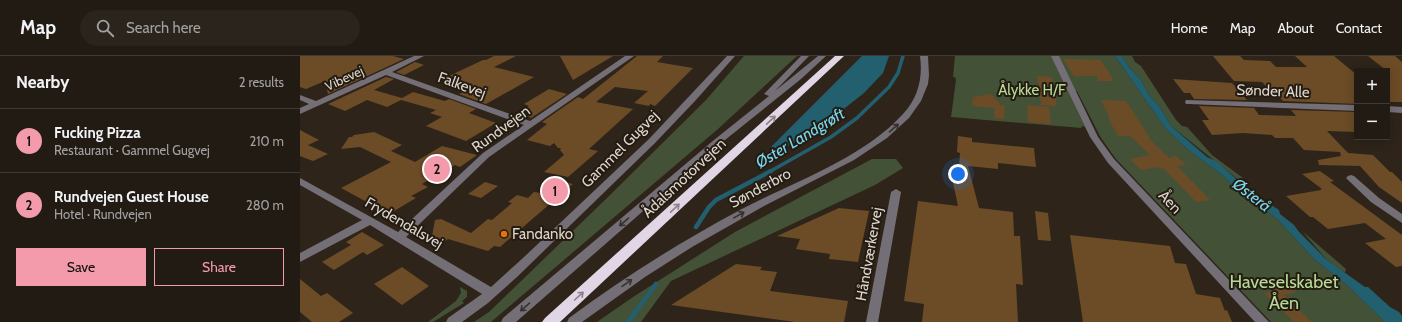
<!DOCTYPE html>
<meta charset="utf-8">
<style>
body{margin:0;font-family:Cabin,sans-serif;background:#2a241d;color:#f1f3f6}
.controls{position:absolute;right:12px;top:12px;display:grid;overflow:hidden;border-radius:0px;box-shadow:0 2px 10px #0003}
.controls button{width:36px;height:36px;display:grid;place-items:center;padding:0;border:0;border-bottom:1px solid #3f3934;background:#221b14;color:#f1f3f6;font:20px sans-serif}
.you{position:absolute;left:658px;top:118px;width:14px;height:14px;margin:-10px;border:3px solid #fff;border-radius:50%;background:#1a73e8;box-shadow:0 0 0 6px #1a73e833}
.badge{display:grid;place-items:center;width:26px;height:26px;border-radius:50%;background:#f39aab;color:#111;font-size:13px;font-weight:700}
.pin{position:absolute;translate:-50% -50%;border:2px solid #fff;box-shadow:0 1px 4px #0006}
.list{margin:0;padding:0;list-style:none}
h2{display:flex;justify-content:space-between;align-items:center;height:52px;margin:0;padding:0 16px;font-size:17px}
h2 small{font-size:13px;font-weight:400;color:#a2a1a0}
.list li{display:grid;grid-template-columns:26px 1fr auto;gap:12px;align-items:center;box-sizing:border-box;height:64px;padding:0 16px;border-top:1px solid #3f3934}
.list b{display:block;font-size:15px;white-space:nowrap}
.list p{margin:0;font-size:13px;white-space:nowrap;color:#a2a1a0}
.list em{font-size:13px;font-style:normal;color:#a2a1a0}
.actions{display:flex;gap:8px;padding:12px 16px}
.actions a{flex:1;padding:9px 0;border:1px solid #f39aab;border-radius:0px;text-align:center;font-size:14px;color:#f39aab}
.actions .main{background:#f39aab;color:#111}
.icon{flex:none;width:22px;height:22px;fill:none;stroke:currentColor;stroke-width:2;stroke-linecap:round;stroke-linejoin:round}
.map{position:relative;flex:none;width:1102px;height:266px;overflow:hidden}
header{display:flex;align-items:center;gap:24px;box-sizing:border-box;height:56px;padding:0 20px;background:#221b14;border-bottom:1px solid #3f3934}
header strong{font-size:19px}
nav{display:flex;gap:22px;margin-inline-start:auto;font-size:14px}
.search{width:280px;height:36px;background:#2a241d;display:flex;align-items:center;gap:10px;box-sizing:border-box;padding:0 14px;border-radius:22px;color:#a2a1a0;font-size:15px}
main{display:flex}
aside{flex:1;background:#221b14}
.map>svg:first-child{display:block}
</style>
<header>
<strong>Map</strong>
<div class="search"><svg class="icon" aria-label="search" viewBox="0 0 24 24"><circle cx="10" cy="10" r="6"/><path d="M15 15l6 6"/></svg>Search here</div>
<nav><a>Home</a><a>Map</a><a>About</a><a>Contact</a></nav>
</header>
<main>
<aside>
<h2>Nearby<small>2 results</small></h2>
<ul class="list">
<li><span class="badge">1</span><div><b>Fucking Pizza</b><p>Restaurant · Gammel Gugvej</p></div><em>210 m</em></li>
<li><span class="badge">2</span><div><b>Rundvejen Guest House</b><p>Hotel · Rundvejen</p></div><em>280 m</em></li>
</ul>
<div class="actions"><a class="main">Save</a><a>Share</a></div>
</aside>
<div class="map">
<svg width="1102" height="266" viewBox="0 0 1102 266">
<rect width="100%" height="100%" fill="#2e241a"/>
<path fill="#435237" d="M444 0H497L418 73 191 266H174L189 256 308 141 406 44Z
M655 0H815L865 72 887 93 922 119 939 135 977 163 1014 203 1047 229 1085 266H971L816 103 801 82 777 35H768L785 71 781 70 782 72 651 61 656 24 655 21H653Z
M822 0H832L835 6 841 10 876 64 882 70 887 71 912 99 943 122 940 125 871 70 860 51 849 39 841 24 828 10Z
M572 103H596L603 112 575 129 371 225 341 266H297L333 241 435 176Z
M1002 175 1046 213 1045 217 1027 204Z
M160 231 167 235V241L162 245 164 247 133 266H128L156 245 161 237Z"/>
<path fill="#226070" d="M562 0H589L583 17 564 37 512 78 481 93 471 91Z
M815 0H822L828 10 841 24 849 39 860 51 871 70 907 101 916 105 951 136 979 154 980 158 994 169 999 176 1027 204 1065 231H1068L1090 251 1099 256 1102 260V266H1085L1047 229 1014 203 977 163 939 135 922 119 887 93 865 72Z"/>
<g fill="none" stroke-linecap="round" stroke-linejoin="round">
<path stroke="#226070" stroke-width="3.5" d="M469 116 531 81 557 62 589 31 598 17 603 0"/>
<path stroke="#226070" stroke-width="4.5" d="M396 171 409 151 416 144 471 115
M328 266 356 228"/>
</g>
<path fill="#6c4c27" d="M0 0H93L104 3 28 38 25 25 6 33 0 31Z
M194 0H216L194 11 234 21 186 48 159 38 172 31 167 30 170 28 149 20 183 4H186Z
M260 0H313L273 24Z
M337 0H363L357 6 393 12 355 50 350 48 349 50 334 47 348 35 315 31 296 46 333 53 289 93 298 95 268 121 244 116 264 99 260 94 261 92H258L254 87 250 90 227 84 247 68 242 66 278 41 283 43Z
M913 0H940L944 4 970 5 976 11H1007L995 0H1034L1057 19V48L983 45 975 37 972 36 962 26 934 25Z
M1068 0H1095L1102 6V46H1087V15Z
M763 3 801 4 814 25H797L798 20H774Z
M115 6 124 9 104 19 96 16Z
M737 20 752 21 757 50 741 49Z
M86 21 94 23 74 34 102 42 113 36 145 45 149 43 176 53 169 57 196 67 166 85 126 70 142 61 130 57 136 54 101 44 87 51 67 44 45 55 28 48Z
M873 23 932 27 947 44 894 43 890 37H884Z
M249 33 267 38 231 62 217 57 229 50 224 48Z
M691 38 701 49H705L704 63 694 62 695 52 672 50 673 41Z
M801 44 826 45 850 82H848L869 102 876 100 886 109 877 110 910 144 896 146 863 112 860 113 858 111 841 114 830 103 850 99 830 80H818L808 62H810Z
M727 49 749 51 751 68 728 66Z
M899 50 954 52 959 59 996 60 991 54 1057 56V76L1027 75 1048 97 1073 99 1090 116H1092L1102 126V147L1079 131 1060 110 1019 109 1018 104 1041 100 1040 96 1004 94 993 82H975L972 79 943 77 912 79 902 64H909Z
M0 74 19 84 8 89 28 98 13 105 0 100Z
M74 76 102 89 91 95 115 106 142 90 177 99 160 111 155 109 122 128 128 131 111 140 116 142 89 158 41 132 91 106 60 91 41 93 49 81H52L54 79Z
M658 80 672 82V86L734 92 736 111 698 107V113L668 110 679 152 713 156 714 180H720L723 229 716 228 718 266H622L624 248 604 245 618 145 658 150 652 122H658L660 97 657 96Z
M1020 115 1034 125 1030 126 1102 179V210L1096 211 1065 187 1086 183 1065 167 1028 173 1013 161H1010L986 140 1021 134H1020L1022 133 1002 118Z
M257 124 273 128 200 191 194 190 188 195 148 183 144 186 132 180 135 164 141 163 171 177 188 163 192 164 212 147 208 146 217 139 228 142 234 136 241 137Z
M185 126 198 130 181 142 168 138Z
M539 152 569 155 558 206 529 203 530 198 496 193 500 183 477 180Z
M735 155 748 157 751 185 738 184Z
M62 176 84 189 67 199 63 196 34 214 22 206 51 189 46 186Z
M770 179 870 190 875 207 886 208 896 238 920 242 925 255 927 254 932 266H783Z
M436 208 462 211 460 214 477 216 470 235 548 245 544 266H495L371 249Z
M102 211 129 230 102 249 74 228Z
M0 223 21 240 27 237 53 257 39 266H12L0 256Z
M984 225 996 236 984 239 1012 266H994L964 237 973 235 967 229Z"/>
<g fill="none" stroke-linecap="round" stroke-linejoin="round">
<path fill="#746f76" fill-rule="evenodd" d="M114 0H124L92 16 230 65 325 0H334L189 101 106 181 191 231 223 202 349 83 427 0H435L395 45 355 87 217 221 188 247 162 266H146L148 262 182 238 70 169 0 206V197L62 164 0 129V122L98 176 183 97 224 69 86 19 0 58V52L9 48 0 44V39L16 45Z
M501 0H509L475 35 518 0H526L501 23 420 88 216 266H201L203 262 414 84 469 40 464 38Z
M620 0H628L629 19 628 28 621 45 609 62 587 82 554 104 464 150 392 191 345 221 282 266H267L269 262C323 222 380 186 440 154 493 126 562 103 603 58 618 42 623 22 620 0Z
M751 0H759L798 81 814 103 969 266H955L808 107 790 81Z
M886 44 1057 49V55L889 48H886L885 46Z
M1087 50 1102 51V57L1087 56Z
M1051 119 1054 120 1079 142 1102 158V167L1071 146 1048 124 1046 122 1048 120Z
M596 133 601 136 578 266H566L591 136Z"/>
<path fill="#e1d6e6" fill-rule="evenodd" d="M535 0H544L260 266H242L245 262Z"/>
</g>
<defs><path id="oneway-shaft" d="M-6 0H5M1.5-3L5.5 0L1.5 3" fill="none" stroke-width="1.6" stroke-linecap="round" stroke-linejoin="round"/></defs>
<g stroke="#8c8286">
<use href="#oneway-shaft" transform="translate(471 64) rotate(-43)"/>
<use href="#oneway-shaft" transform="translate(375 152) rotate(-43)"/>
<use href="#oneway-shaft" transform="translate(279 240) rotate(-42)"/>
</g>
<g stroke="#38302a">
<use href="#oneway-shaft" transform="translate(594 72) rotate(-41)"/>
<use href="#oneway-shaft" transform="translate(439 159) rotate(-29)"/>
<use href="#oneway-shaft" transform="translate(324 166) rotate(139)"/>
<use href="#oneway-shaft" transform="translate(327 227) rotate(-35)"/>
<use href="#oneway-shaft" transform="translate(225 251) rotate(139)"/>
</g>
<circle fill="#e8710a" stroke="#241b11" stroke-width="1.5" cx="204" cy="178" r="4"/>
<g text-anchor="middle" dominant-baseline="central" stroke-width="4" stroke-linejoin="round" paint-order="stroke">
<g font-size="13" fill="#ddd6cf" stroke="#241b11">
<text transform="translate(44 22) rotate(-25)">Vibevej</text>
</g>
<g font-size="15" fill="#ddd6cf" stroke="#241b11">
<text transform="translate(162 29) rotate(20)">Falkevej</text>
<text transform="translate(973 35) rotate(2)">Sønder Alle</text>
<text transform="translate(201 73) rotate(-36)">Rundvejen</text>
<text transform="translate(320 93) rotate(-45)">Gammel Gugvej</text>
<text transform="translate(384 122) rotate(-43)">Ådalsmotorvejen</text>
<text transform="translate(460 132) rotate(-28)">Sønderbro</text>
<text transform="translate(870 146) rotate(47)">Åen</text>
<text transform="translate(104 167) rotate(30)">Frydendalsvej</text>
<text transform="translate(569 198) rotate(-80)">Håndværkervej</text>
</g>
<g font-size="15" fill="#b6db98" stroke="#241b11">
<text x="732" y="34">Ålykke H/F</text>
</g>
<g font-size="15" fill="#ddd6cf" stroke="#241b11" text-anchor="start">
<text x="212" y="178">Fandanko</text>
</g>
<g font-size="16" font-style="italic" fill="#78d8f1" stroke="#241b11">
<text transform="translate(500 82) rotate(-31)">Øster Landgrøft</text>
<text transform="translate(952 139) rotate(38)">Østerå</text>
</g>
<g font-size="18" fill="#b6db98" stroke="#241b11">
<text x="984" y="226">Haveselskabet<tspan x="984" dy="21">Åen</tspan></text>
</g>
</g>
</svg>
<div class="controls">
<button>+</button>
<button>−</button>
</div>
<div class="you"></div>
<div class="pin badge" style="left:255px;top:135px">1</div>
<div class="pin badge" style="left:137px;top:113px">2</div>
</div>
</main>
